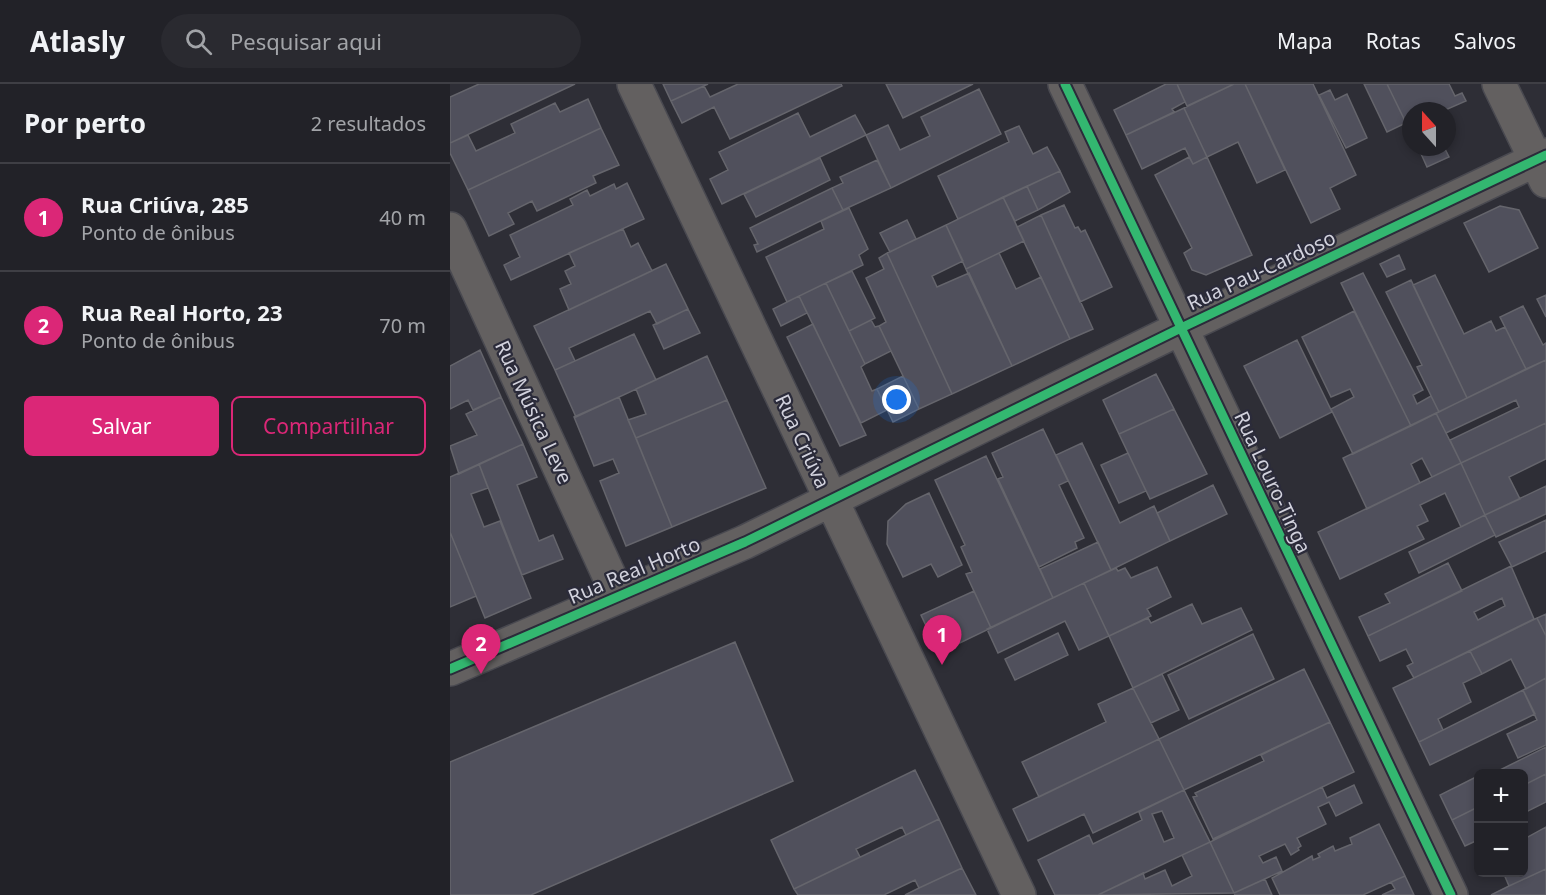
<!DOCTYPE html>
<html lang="pt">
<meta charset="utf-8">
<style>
body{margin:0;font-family:"Noto Sans",sans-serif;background:#2a2a30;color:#f1f3f6}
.controls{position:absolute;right:18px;bottom:18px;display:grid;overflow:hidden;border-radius:9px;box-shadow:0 3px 9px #0003}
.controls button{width:54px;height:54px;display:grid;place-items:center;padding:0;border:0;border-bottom:2px solid #3f3f45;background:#222228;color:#f1f3f6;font:30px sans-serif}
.compass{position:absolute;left:952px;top:18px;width:54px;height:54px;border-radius:50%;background:#222228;box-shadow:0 3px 9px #0003;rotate:339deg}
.you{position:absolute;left:447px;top:316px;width:21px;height:21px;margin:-15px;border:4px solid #fff;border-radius:50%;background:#1a73e8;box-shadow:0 0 0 9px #1a73e833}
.badge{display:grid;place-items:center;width:39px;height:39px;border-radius:50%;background:#db2777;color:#fff;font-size:20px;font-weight:700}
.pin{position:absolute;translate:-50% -50px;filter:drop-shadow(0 2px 3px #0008)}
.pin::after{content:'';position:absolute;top:32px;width:21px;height:18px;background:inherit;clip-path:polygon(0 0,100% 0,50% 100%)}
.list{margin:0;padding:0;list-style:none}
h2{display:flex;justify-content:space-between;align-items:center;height:78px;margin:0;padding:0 24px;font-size:26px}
h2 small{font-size:20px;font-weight:400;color:#a2a4a8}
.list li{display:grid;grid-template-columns:39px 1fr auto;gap:18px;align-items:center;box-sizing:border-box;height:108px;padding:0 24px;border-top:2px solid #3f3f45}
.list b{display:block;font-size:22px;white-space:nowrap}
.list p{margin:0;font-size:20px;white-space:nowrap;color:#a2a4a8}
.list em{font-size:20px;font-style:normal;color:#a2a4a8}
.actions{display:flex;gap:12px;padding:18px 24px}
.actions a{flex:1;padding:14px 0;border:2px solid #db2777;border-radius:9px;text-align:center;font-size:21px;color:#db2777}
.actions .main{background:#db2777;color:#fff}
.icon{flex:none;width:33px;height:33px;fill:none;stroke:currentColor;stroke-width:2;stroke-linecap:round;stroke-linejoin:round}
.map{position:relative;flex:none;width:1096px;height:811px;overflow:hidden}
header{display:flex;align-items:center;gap:36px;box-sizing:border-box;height:84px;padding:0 30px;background:#222228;border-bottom:2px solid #3f3f45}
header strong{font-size:28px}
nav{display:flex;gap:33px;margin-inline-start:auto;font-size:21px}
.search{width:420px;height:54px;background:#2a2a30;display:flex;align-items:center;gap:15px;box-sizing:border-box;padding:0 21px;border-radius:33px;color:#a2a4a8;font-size:22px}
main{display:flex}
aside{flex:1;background:#222228}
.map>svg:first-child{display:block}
</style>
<header>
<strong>Atlasly</strong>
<div class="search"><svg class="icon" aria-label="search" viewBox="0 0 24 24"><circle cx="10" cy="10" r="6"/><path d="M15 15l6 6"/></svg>Pesquisar aqui</div>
<nav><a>Mapa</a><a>Rotas</a><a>Salvos</a></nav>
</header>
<main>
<aside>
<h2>Por perto<small>2 resultados</small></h2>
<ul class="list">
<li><span class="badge">1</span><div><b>Rua Criúva, 285</b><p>Ponto de ônibus</p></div><em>40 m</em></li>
<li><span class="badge">2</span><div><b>Rua Real Horto, 23</b><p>Ponto de ônibus</p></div><em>70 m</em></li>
</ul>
<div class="actions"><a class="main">Salvar</a><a>Compartilhar</a></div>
</aside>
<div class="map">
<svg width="1096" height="811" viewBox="0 0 1096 811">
<rect width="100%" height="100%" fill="#2e2e36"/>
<path fill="#50505c" stroke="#65656c" stroke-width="1.5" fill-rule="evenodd" d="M29 0H125L0 59V13Z
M213 0H258L221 17Z
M288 0H391L392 2 280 55 264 23 232 39 221 17 254 2 260 13Z
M436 0H523L453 34Z
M716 0H727L735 18 722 25 724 28 676 51 664 26Z
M727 0H784L737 22Z
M784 0H795L835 86 807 99 788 58 757 73 734 24Z
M795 0H863L906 91 880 104 890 125 861 139Z
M914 0H937L956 39 937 48Z
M937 0H999L1005 12 1012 9 1016 17 993 27H961V49Z
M529 5 551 50 441 104 416 51 438 41 450 66 480 52 471 33Z
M880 6 885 16 897 10 917 54 896 64 869 11Z
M138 15 151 44 18 106 0 69V59L18 51 26 67 65 49 61 40 105 19 110 28Z
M734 24 757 73 743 80 735 64 692 85 676 51Z
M348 29 360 53 405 31 416 51 272 120 260 95 278 86 269 68Z
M569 42 583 70 597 63 610 87 508 135 488 92 559 58 555 48Z
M151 44 169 81 143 92 146 99 87 127 82 117 58 129 64 140 39 152 18 106Z
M968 63H994L999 73 977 83Z
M739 73 743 80 757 73 802 171 756 191 742 186 734 169 742 164 705 91Z
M370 74 380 96 306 133 294 110Z
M427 76 441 104 393 126 382 104 393 99 390 93Z
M610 87 620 108 588 126 577 102Z
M177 99 194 135 61 196 54 181 70 173 60 151 123 121 120 115 137 106 140 112 164 100 166 105Z
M577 102 588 126 565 137 553 113Z
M382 104 393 126 307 168 304 161 308 160 300 144Z
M553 113 574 157 516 185 496 141Z
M614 121 625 144 628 143 631 148 635 146 662 203 630 218 591 131Z
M1050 122 1069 126 1088 164 1039 188 1014 139Z
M399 124 418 165 409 171 413 181 337 218 316 173 374 145 371 137Z
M591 131 643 245 620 255 567 143Z
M457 136 466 155 440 168 430 149Z
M496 141 513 177 482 192 487 203 519 189 562 282 502 310 437 169Z
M173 145 181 163 188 159 202 187 119 226 110 205 121 200 115 187 125 182 119 169Z
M437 169 502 310 469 325 429 242 436 238 416 194 434 185 429 174Z
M549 169 566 205 591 193 620 255 562 282 516 185Z
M949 171 955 185 937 193 930 180Z
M216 180 238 225 207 240 200 227 119 264 125 277 105 286 84 242Z
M402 187 425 234 399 247 376 199Z
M913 189 973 306 963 311 967 320 981 312 989 328 961 342 891 199Z
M985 191 1014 250 1041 237 1046 247 1055 243 1076 285 1017 314 963 201Z
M961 196 1017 314 989 328 967 283 972 281 936 208Z
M376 199 415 280 411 283 422 307 427 305 437 326 411 339 349 212Z
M1096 211V233L1087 215Z
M349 212 357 229 331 242 323 225Z
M1073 222 1093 261 1096 259V276L1076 285 1050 233Z
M238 225 250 249 214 265 203 241Z
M904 227 961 342 903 370 881 325 904 313 900 305 881 313 852 253Z
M421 236 425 243 429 242 441 267 415 280 399 247Z
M363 240 416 351 390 362 337 253Z
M184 250 206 296 126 333 105 286Z
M847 256 882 328 830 354 794 282Z
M30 266 51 313 23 326 18 316 0 325V282Z
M257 272 277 316 186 354 178 336 196 330 186 305Z
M1096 276V339L1011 379 1000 356 1069 323 1066 316 996 349 986 329Z
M706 290 724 325 669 350 653 316Z
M453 292 469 325 443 338 427 305Z
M51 313 73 360 9 390 0 362 27 351 16 330Z
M169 313 222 443 176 462 150 397 169 389 163 375 144 382 124 333Z
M277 316 316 404 222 443 186 354Z
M724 325 757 390 700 415 669 350Z
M986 329 1011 379 982 393 972 374 961 380 970 399 917 425 893 374Z
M1096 339V375L1059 393 1070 415 1035 431 1011 379Z
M593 345 618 397 609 401 634 454 625 458 627 464 589 483 548 395 553 393 542 369Z
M632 359 670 439 704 422 720 457 661 486 606 371Z
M73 360 87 393 67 401 89 457 103 451 113 475 72 491 29 380Z
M678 369 696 407 669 419 651 381Z
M536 372 603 514 541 544 516 490 522 488 511 463 515 461 485 396Z
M1011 379 1035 431 1011 443 995 409 970 421 978 437 967 442 974 455 890 495 868 448Z
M29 380 38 404 21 410 34 443 50 437 81 514 35 534 0 448V393Z
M763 401 777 430 720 457 707 429Z
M1096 402V430L1046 453 1035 431Z
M479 409 512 481 488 493 481 480 453 493 437 460 438 437 456 420Z
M1035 431 1045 451 969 489 959 468Z
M1096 436V467L1062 483 1049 458Z
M0 448 26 512 0 523Z
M648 458 661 486 603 514 590 485Z
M998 479 1012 507 918 552 909 533 940 519 935 510Z
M1061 482 1084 535 964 594 957 582 963 579 956 565 930 577 918 552ZM1052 514 1055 522 1028 536 1024 528Z
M707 483 721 513 697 525 701 532 659 552 634 499 666 484 668 487 675 484 681 494Z
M634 499 659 552 629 566 615 537 548 569 537 545Z
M524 507 541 544 489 569 471 531Z
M742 520 752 540 791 524 802 546 683 604 659 552 698 534 701 539Z
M1096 530V552L1087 534Z
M1087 534 1096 552V594L1076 605 1061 575 1032 590 1020 567Z
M608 549 618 571 565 596 555 575Z
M803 550 824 595 739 635 718 591Z
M285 558 343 697 81 811H0V678Z
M1020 567 1032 590 1013 599 1021 618 988 635 993 646 969 658 943 604Z
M854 585 880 638 734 706 709 655Z
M712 590 729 626 701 639 683 604Z
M1096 594V661L1068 674 1057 650 1087 636 1073 606Z
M683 604 709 655 589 713 572 678 656 638 648 620Z
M1073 606 1085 630 980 681 969 658Z
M880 638 904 688 763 755 743 713 747 712 745 709 814 677 811 671Z
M709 655 734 706 643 749 634 730 578 757 563 725Z
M1096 663V690L1074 701V690H1042Z
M465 686 489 735 456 751 452 743 406 765 410 773 344 805 321 756Z
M1096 690V718L1074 729V701Z
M1026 693 1028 696V723L1002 736 990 711Z
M904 701 912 719 886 732 879 718 868 723 876 740 847 754 851 762 848 764 849 766 841 771 835 760 809 772 813 779 826 773 832 787 784 809 760 758 872 703 877 714Z
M734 706 760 758 648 811H605L588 776 639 751 643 760 692 736 689 728ZM712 727 724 754 714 758 702 730Z
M1028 723V756L1015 762 1002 736Z
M489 735 512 784 469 804 465 796 434 811H348L344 805Z
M929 740 955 792 913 811H830L822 794 862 772 863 776 870 773 868 770 883 762 885 767 902 760 900 754Z
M1096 743V785L1059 802 1053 788H1074V755Z
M760 758 784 809 648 811 693 789 695 795 715 786 722 802 742 792 732 771Z
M512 784 526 811H455L469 804Z
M1096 785V811H1041L1059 802Z
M955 792 964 811H932L945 805 941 798Z
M815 795 822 811H785L784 809Z"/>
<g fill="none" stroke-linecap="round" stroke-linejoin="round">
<g stroke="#494950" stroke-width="36">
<path id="minor" d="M184 0 569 811
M615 0 1001 811
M1049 0 1096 97
M0 145 168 511
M0 585 295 458 731 244 1096 71"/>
</g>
<use href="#minor" stroke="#636060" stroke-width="33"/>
<g stroke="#2b2b3a" stroke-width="13">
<path id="cycleway" d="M615 0 1001 811
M0 585 295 458 731 244 1096 71"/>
</g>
<use href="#cycleway" stroke="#33b770" stroke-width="9"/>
</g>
<g text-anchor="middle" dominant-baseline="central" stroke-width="4.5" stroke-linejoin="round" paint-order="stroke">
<g font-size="20" fill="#d2d2dd" stroke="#2b2b3a">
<text transform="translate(811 186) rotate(-25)">Rua Pau-Cardoso</text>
<text transform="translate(84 328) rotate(65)">Rua Música Leve</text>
<text transform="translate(353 357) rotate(65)">Rua Criúva</text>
<text transform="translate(823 398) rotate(65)">Rua Louro-Tinga</text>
<text transform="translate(184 486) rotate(-23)">Rua Real Horto</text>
</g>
</g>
</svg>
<div class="controls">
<button>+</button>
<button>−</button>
</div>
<svg class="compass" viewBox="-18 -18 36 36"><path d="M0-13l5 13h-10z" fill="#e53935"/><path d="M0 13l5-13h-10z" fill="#a2a4a8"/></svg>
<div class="you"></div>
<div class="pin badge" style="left:492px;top:581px">1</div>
<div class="pin badge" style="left:31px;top:590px">2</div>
</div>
</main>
